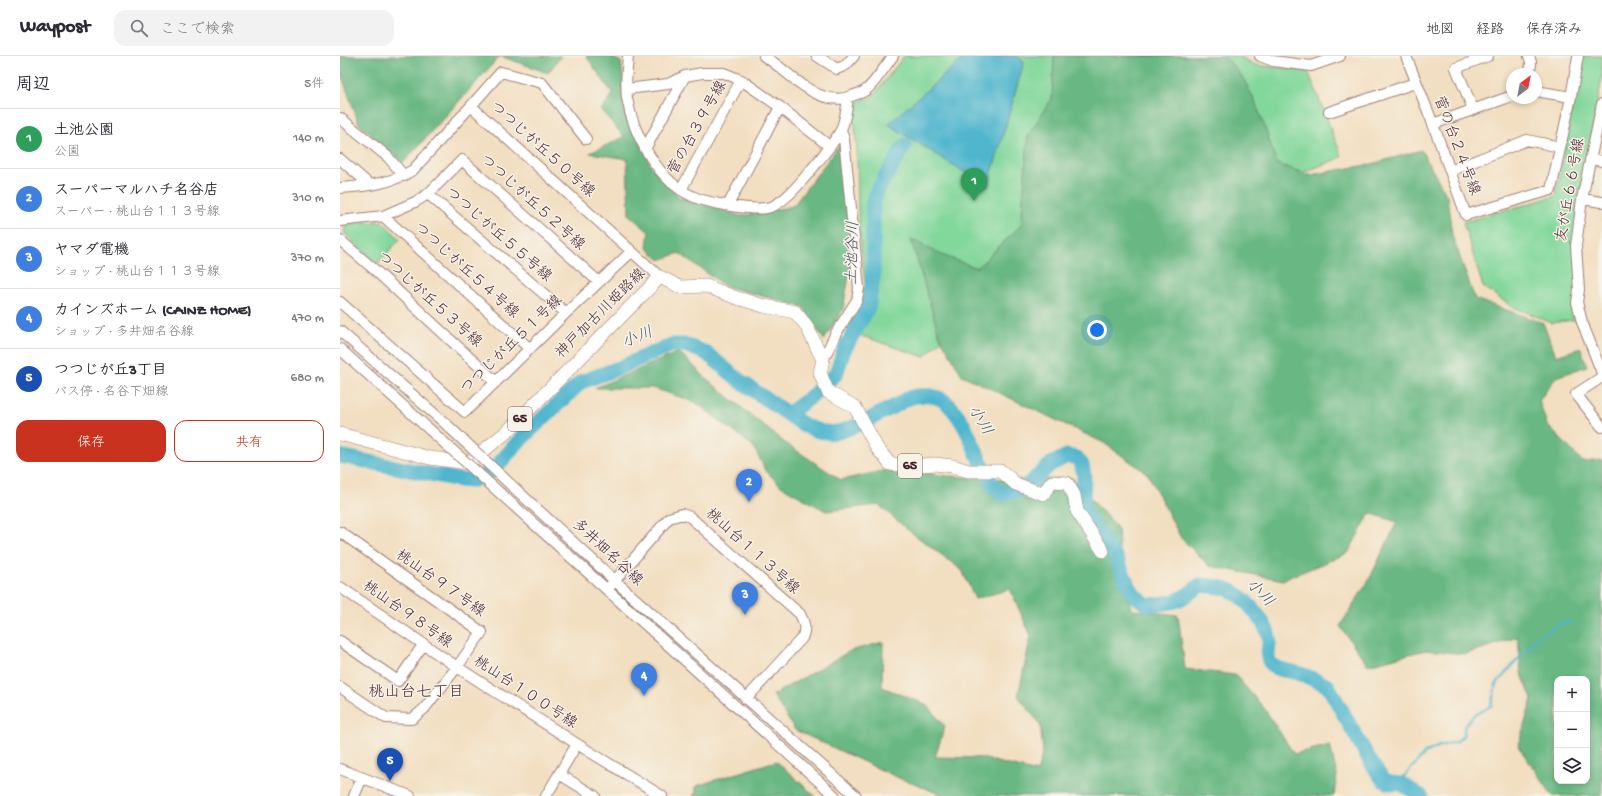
<!DOCTYPE html>
<html lang="ja">
<meta charset="utf-8">
<style>
body{margin:0;font-family:"Gochi Hand","Klee One",sans-serif;background:#f2f2f3;color:#2b2b33}
.controls{position:absolute;right:12px;bottom:12px;display:grid;overflow:hidden;border-radius:8px;box-shadow:0 2px 6px #0003}
.controls button{width:36px;height:36px;display:grid;place-items:center;padding:0;border:0;border-bottom:1px solid #e1e1e2;background:#fff;color:#2b2b33;font:20px sans-serif}
.compass{position:absolute;left:1166px;top:12px;width:36px;height:36px;border-radius:50%;background:#fff;box-shadow:0 2px 6px #0003;rotate:32deg}
.you{position:absolute;left:757px;top:274px;width:14px;height:14px;margin:-10px;border:3px solid #fff;border-radius:50%;background:#1a73e8;box-shadow:0 0 0 6px #1a73e833}
.badge{display:grid;place-items:center;width:26px;height:26px;border-radius:50%;background:#c8321e;color:#fff;font-size:13px;font-weight:700}
.pin{position:absolute;translate:-50% -33px;filter:drop-shadow(0 1px 2px #0008)}
.pin::after{content:'';position:absolute;top:21px;width:14px;height:12px;background:inherit;clip-path:polygon(0 0,100% 0,50% 100%)}
.list{margin:0;padding:0;list-style:none}
h2{display:flex;justify-content:space-between;align-items:center;height:52px;margin:0;padding:0 16px;font-size:17px}
h2 small{font-size:13px;font-weight:400;color:#7c7c81}
.list li{display:grid;grid-template-columns:26px 1fr auto;gap:12px;align-items:center;box-sizing:border-box;height:60px;padding:0 16px;border-top:1px solid #e1e1e2}
.list b{display:block;font-size:15px;white-space:nowrap}
.list p{margin:0;font-size:13px;white-space:nowrap;color:#7c7c81}
.list em{font-size:13px;font-style:normal;color:#7c7c81}
.actions{display:flex;gap:8px;padding:12px 16px}
.actions a{flex:1;padding:9px 0;border:1px solid #c8321e;border-radius:12px;text-align:center;font-size:14px;color:#c8321e}
.actions .main{background:#c8321e;color:#fff}
.icon{flex:none;width:22px;height:22px;fill:none;stroke:currentColor;stroke-width:2;stroke-linecap:round;stroke-linejoin:round}
.map{position:relative;flex:none;width:1262px;height:740px;overflow:hidden}
header{display:flex;align-items:center;gap:24px;box-sizing:border-box;height:56px;padding:0 20px;background:#fff;border-bottom:1px solid #e1e1e2}
header strong{font-size:19px}
nav{display:flex;gap:22px;margin-inline-start:auto;font-size:14px}
.search{width:280px;height:36px;background:#f2f2f3;display:flex;align-items:center;gap:10px;box-sizing:border-box;padding:0 14px;border-radius:12px;color:#7c7c81;font-size:15px}
main{display:flex}
aside{flex:1;background:#fff}
.map>svg:first-child{display:block}
</style>
<header>
<strong>Waypost</strong>
<div class="search"><svg class="icon" aria-label="search" viewBox="0 0 24 24"><circle cx="10" cy="10" r="6"/><path d="M15 15l6 6"/></svg>ここで検索</div>
<nav><a>地図</a><a>経路</a><a>保存済み</a></nav>
</header>
<main>
<aside>
<h2>周辺<small>5件</small></h2>
<ul class="list">
<li><span class="badge" style="background:#2e9e5b">1</span><div><b>土池公園</b><p>公園</p></div><em>140 m</em></li>
<li><span class="badge" style="background:#3f7fe0">2</span><div><b>スーパーマルハチ名谷店</b><p>スーパー · 桃山台１１３号線</p></div><em>310 m</em></li>
<li><span class="badge" style="background:#3f7fe0">3</span><div><b>ヤマダ電機</b><p>ショップ · 桃山台１１３号線</p></div><em>370 m</em></li>
<li><span class="badge" style="background:#3f7fe0">4</span><div><b>カインズホーム (CAINZ HOME)</b><p>ショップ · 多井畑名谷線</p></div><em>470 m</em></li>
<li><span class="badge" style="background:#1a4fb4">5</span><div><b>つつじが丘3丁目</b><p>バス停 · 名谷下畑線</p></div><em>680 m</em></li>
</ul>
<div class="actions"><a class="main">保存</a><a>共有</a></div>
</aside>
<div class="map">
<svg width="1262" height="740" viewBox="0 0 1262 740">
<rect width="100%" height="100%" fill="#f7f3e8"/>
<filter id="ink" filterUnits="userSpaceOnUse"><feTurbulence type="fractalNoise" baseFrequency=".025" numOctaves="2"/><feDisplacementMap in="SourceGraphic" scale="8" xChannelSelector="R" yChannelSelector="G"/><feConvolveMatrix kernelMatrix="1 2 1 2 8 2 1 2 1" color-interpolation-filters="sRGB"/></filter>
<filter id="wash" filterUnits="userSpaceOnUse"><feTurbulence type="fractalNoise" baseFrequency=".012" numOctaves="4" result="noise"/><feDisplacementMap in="SourceGraphic" scale="16" xChannelSelector="R" yChannelSelector="G"/><feGaussianBlur stdDeviation="0.9" result="paint"/><feColorMatrix in="noise" values="0 0 0 0 0 0 0 0 0 0 0 0 0 0 0 0 0 1.4 0 .05"/><feComposite in="paint" operator="in"/></filter>
<g filter="url(#wash)">
<rect width="100%" height="100%" fill="#f2dec0"/>
<path fill="#82d79b" stroke="#667b63" d="M564 0H899L915 9 968 15 1002 101 937 127 646 240 584 301 507 275 525 229 518 160 517 95 513 48 533 40Z
M1241 0H1262V23L1237 151 1239 263 1212 267 1171 250 1143 231 1123 166 1216 140Z
M42 165 60 183 37 208 4 177 6 167Z"/>
<path fill="#69b883" stroke="#5a6c57" fill-rule="evenodd" d="M0 0H221L208 17 160 0 63 107 19 68 0 15Z
M246 0H269L281 6 287 59 311 110 339 141 401 160 453 150 502 86 511 209 503 253 484 284 463 251 385 230 339 197 320 204 307 192 309 176 289 159 287 103 250 97 284 81 261 54 273 38Z
M714 0H882C911 18 926 76 937 108L970 119 1032 108 1081 94 1107 140 1112 179 1135 243 1203 267 1216 300 1241 292 1247 310 1216 321 1199 345 1207 369 1243 406 1262 404V740H1213L1178 690 1192 643 1181 616 1178 581 1126 598 1085 594 1028 609 1000 570 1029 524 1057 466 1030 457 1008 497 943 524 869 510 841 482 808 418 764 387 622 319 599 279 571 183 602 199 637 212 681 169 688 80 712 42ZM1217 623H1247V725H1217Z
M339 296 368 324 445 387 501 424 556 412 606 420 684 424 732 422 778 473 781 528 793 554 838 559 845 613 895 619 924 652 954 698 990 689 997 719 994 740H605L561 723 455 674 433 639 510 595 543 586 542 631 585 648 605 670 595 701 642 702 697 716 703 696 700 668 678 640 691 580 670 533 635 543 622 514 568 474 539 449 486 455 441 430 426 415 413 390 355 346 313 332H255Z
M436 705 475 740H353L356 736V730Z"/>
<path fill="#4fb6ce" stroke="#4c6a7c" d="M626 0H676L684 6 648 131 548 68Z"/>
<g fill="none" stroke-linecap="round" stroke-linejoin="round">
<path stroke="#4fb6ce" stroke-width="2.5" d="M1058 727 1086 696 1100 690 1116 686 1123 680 1125 669 1133 660 1151 650 1156 628 1198 581 1222 567H1232"/>
<path stroke="#4fb6ce" stroke-width="15" d="M448 358 467 344 496 318 504 294 528 252 533 222V146L538 133 565 89
M0 400 119 424 131 425 140 422 147 418 156 411 179 385 241 326 279 312 331 289H345L366 297 399 324 458 365C469 373 483 378 498 376 516 372 536 359 553 351 559 348 565 343 572 341 583 338 598 339 607 347 633 372 636 410 660 438L676 436 684 432 711 408 727 400 737 402 742 409 744 419 743 453 748 463 777 503 787 527 795 540 808 549C833 547 840 546 860 529 871 530 880 530 890 534 904 540 926 566 929 581 931 590 924 600 931 608 937 615 948 614 957 617 967 620 978 625 988 630L1030 705 1043 724 1050 727 1062 728 1081 740"/>
</g>
</g>
<g filter="url(#ink)">
<g fill="none" stroke-linecap="round" stroke-linejoin="round">
<g stroke="#9e7e76" stroke-width="12">
<path id="minor" d="M288 0C287 14 285 28 287 42 293 78 318 125 352 140 362 145 374 147 385 149 398 151 413 154 427 152 444 149 465 121 476 108 483 99 496 84 501 74 505 64 507 51 508 41
M424 0C451 16 477 53 512 40 516 38 523 37 526 34 535 27 546 9 553 0
M477 0 497 13 506 9 514 0
M920 0 933 5 971 10 1000 0
M1066 0 1093 68 1126 159 1211 134 1231 41 1238 0
M1189 0 1191 6 1190 18
M401 24 440 51
M287 33 328 28 345 20 362 17H384L401 24 341 134
M1196 35 1231 41
M1262 48 1242 143 1236 190 1239 234 1237 246 1242 266 1262 317
M131 50 161 16 202 27 246 83
M1133 53 1116 12 1148 0
M989 56 1075 27
M0 62 48 101 64 120
M1093 68 1172 40
M305 93 345 20
M0 103 30 129
M1251 103 1262 105
M1110 115 1187 84 1220 91
M0 132C26 130 51 128 73 114L131 50 320 221
M88 138 226 257
M1242 143 1262 146
M388 149 440 51 489 90
M43 160 190 293
M0 165 43 160 75 146 88 138 122 104 259 226
M0 184 36 215 156 326
M0 246 125 356 226 257 291 196
M0 275 107 369
M0 293 90 374
M483 304 496 277 517 244 519 232 504 83 501 74
M1262 321 1236 338 1262 371
M170 428 284 533 516 740
M161 438 495 740
M0 476 142 576 117 611 84 653 72 663 46 662 0 631
M270 530 329 462 342 458 350 461 460 558C465 568 466 573 462 582L406 643
M0 531 117 611 237 688
M0 585 58 625 83 589
M0 713 70 740
M219 718 255 740
M14 740 22 722
M206 740 237 688 322 740"/>
</g>
<g stroke="#9e7e76" stroke-width="14">
<path id="major" d="M0 378 90 402 128 407 168 375 320 221 340 231 366 230 394 241 424 250 455 256 466 269 483 304 480 317 488 336 515 351 537 392 550 408 569 410 595 408 613 410 628 415H661L676 428 703 438 712 426 727 427 734 439 737 455 763 495"/>
</g>
<use href="#minor" stroke="#fff" stroke-width="10"/>
<use href="#major" stroke="#fff" stroke-width="13"/>
<g stroke="#9e7e76" stroke-width="12" stroke-linecap="butt">
<path id="minor-bridge" d="M107 369 170 428
M90 374 161 438"/>
</g>
<use href="#minor-bridge" stroke="#fff" stroke-width="10"/>
</g>
</g>
<g text-anchor="middle" dominant-baseline="central" stroke-width="3" stroke-linejoin="round" paint-order="stroke">
<g fill="#f7f3e8" stroke="#7e5f64" stroke-width="1">
<rect x="168" y="351" width="24" height="24" rx="3"/>
<rect x="558" y="398" width="24" height="24" rx="3"/>
</g>
<g font-size="14" font-weight="bold" fill="#4a1f2b">
<text x="180" y="363">65</text>
<text x="570" y="410">65</text>
</g>
<g font-size="15" fill="#4a1f2b" stroke="#f7f3e8">
<text transform="translate(358 72) rotate(-61)">菅の台３９号線</text>
<text transform="translate(1116 90) rotate(69)">菅の台２４号線</text>
<text transform="translate(202 94) rotate(42)">つつじが丘５０号線</text>
<text transform="translate(1231 134) rotate(-80)">友が丘６６号線</text>
<text transform="translate(192 147) rotate(42)">つつじが丘５２号線</text>
<text transform="translate(158 179) rotate(41)">つつじが丘５５号線</text>
<text transform="translate(126 215) rotate(42)">つつじが丘５４号線</text>
<text transform="translate(89 244) rotate(42)">つつじが丘５３号線</text>
<text transform="translate(261 258) rotate(-45)">神戸加古川姫路線</text>
<text transform="translate(172 289) rotate(-44)">つつじが丘５１号線</text>
<text transform="translate(412 496) rotate(42)">桃山台１１３号線</text>
<text transform="translate(267 497) rotate(43)">多井畑名谷線</text>
<text transform="translate(100 528) rotate(35)">桃山台９７号線</text>
<text transform="translate(67 559) rotate(35)">桃山台９８号線</text>
<text transform="translate(185 637) rotate(33)">桃山台１００号線</text>
</g>
<g font-size="16" font-style="italic" fill="#4c5464" stroke="#f7f3e8">
<text transform="translate(514 197) rotate(-88)">土池谷川</text>
<text transform="translate(298 283) rotate(-22)">小川</text>
<text transform="translate(639 365) rotate(60)">小川</text>
<text transform="translate(919 538) rotate(46)">小川</text>
</g>
<g font-size="16" fill="#4a1f2b" stroke="#f7f3e8">
<text x="76" y="637">桃山台七丁目</text>
</g>
</g>
</svg>
<div class="controls">
<button>+</button>
<button>−</button>
<button><svg class="icon" aria-label="layers" viewBox="0 0 24 24"><path d="M12 4l9 5-9 5-9-5zM3 14l9 5 9-5"/></svg></button>
</div>
<svg class="compass" viewBox="-18 -18 36 36"><path d="M0-13l5 13h-10z" fill="#e53935"/><path d="M0 13l5-13h-10z" fill="#7c7c81"/></svg>
<div class="you"></div>
<div class="pin badge" style="left:634px;top:145px;background:#2e9e5b">1</div>
<div class="pin badge" style="left:409px;top:446px;background:#3f7fe0">2</div>
<div class="pin badge" style="left:405px;top:559px;background:#3f7fe0">3</div>
<div class="pin badge" style="left:304px;top:640px;background:#3f7fe0">4</div>
<div class="pin badge" style="left:50px;top:725px;background:#1a4fb4">5</div>
</div>
</main>
